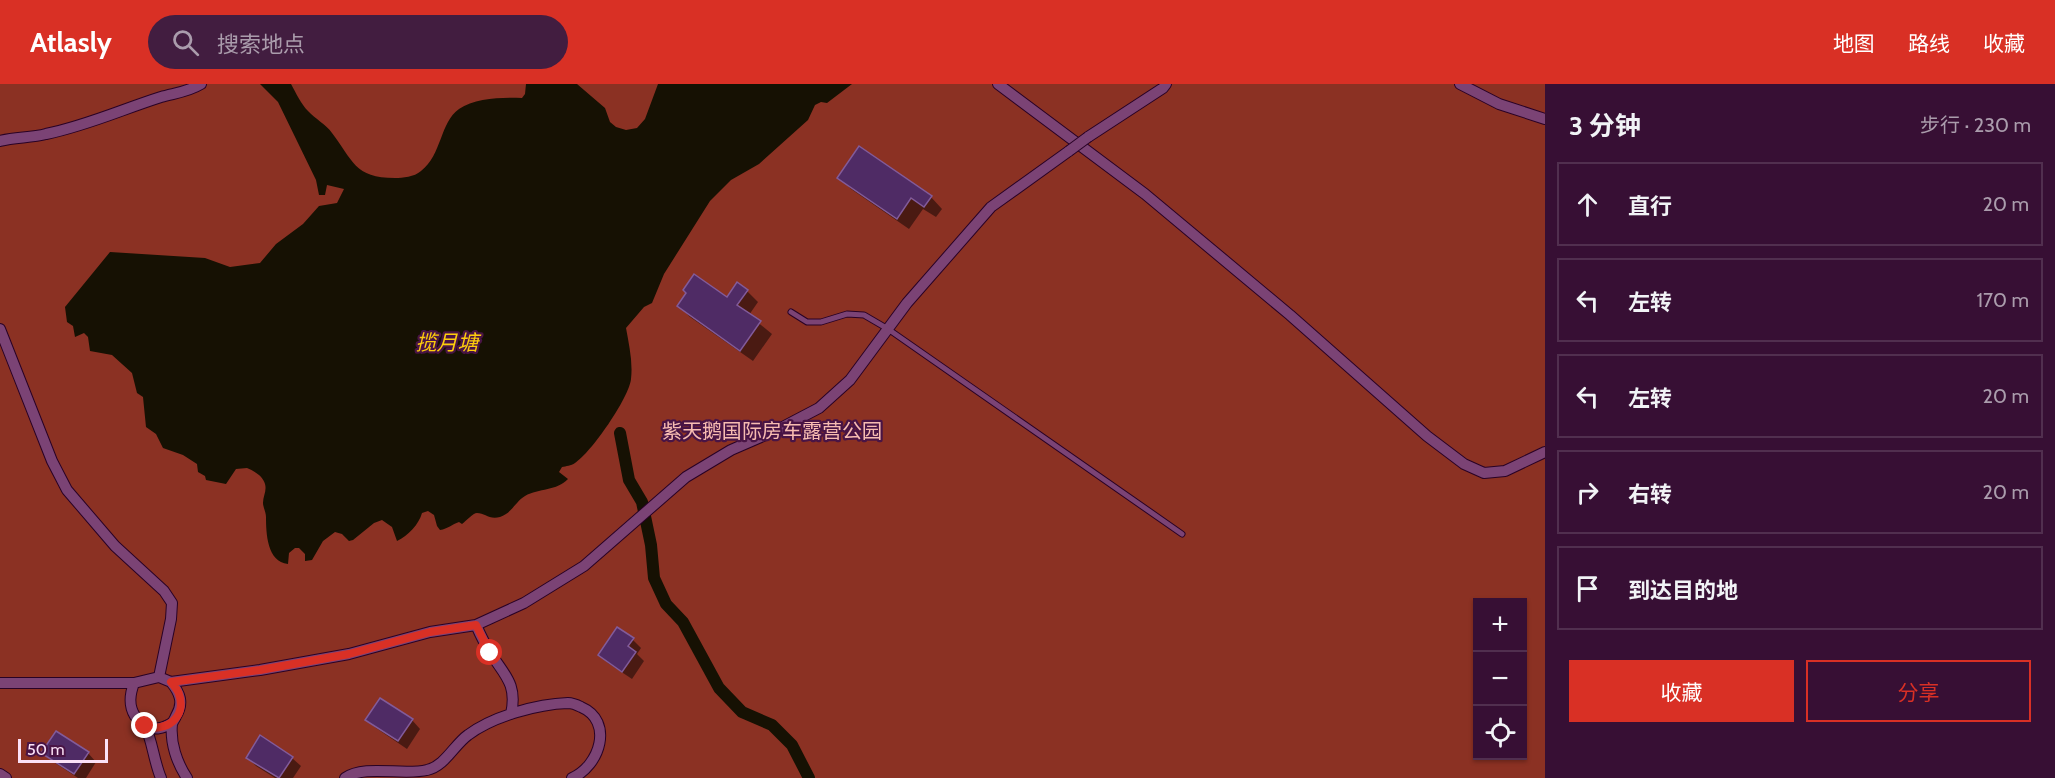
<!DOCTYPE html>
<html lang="zh">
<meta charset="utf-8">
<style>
body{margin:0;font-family:Cabin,"Noto Sans SC",sans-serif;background:#421d40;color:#f1f3f6}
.controls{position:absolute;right:18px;bottom:18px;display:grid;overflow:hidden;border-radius:0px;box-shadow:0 2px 4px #0004}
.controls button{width:54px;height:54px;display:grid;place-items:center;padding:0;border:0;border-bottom:2px solid #512f4f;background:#370f34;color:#f1f3f6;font:30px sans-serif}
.scale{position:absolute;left:18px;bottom:15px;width:90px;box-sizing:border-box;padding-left:6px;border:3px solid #fbe1f7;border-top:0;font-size:16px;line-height:21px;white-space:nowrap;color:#fbe1f7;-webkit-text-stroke:4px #491445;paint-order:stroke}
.stop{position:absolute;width:18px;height:18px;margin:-14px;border:4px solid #d93025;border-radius:50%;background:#fff}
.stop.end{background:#d93025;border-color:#fff;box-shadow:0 2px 6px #0008}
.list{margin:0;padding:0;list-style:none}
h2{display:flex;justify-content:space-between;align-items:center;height:78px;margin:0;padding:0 24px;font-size:26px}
h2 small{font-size:20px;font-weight:400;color:#aa9cac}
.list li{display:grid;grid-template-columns:39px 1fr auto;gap:18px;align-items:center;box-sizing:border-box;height:84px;margin:0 12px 12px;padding:0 12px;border:2px solid #512f4f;border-radius:0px}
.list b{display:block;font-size:22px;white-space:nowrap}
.list em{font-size:20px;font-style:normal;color:#aa9cac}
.actions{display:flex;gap:12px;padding:18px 24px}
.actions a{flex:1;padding:14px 0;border:2px solid #d93025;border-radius:0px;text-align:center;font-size:21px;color:#d93025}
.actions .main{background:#d93025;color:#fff}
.icon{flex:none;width:33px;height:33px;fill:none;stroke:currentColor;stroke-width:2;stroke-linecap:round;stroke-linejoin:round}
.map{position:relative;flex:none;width:1545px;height:694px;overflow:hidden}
header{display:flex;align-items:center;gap:36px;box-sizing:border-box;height:84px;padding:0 30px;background:#d93025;color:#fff}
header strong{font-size:28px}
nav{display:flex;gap:33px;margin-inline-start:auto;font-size:21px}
.search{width:420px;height:54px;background:#421d40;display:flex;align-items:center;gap:15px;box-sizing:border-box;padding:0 21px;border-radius:33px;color:#aa9cac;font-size:22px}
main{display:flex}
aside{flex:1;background:#370f34}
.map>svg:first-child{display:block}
</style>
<header>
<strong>Atlasly</strong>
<div class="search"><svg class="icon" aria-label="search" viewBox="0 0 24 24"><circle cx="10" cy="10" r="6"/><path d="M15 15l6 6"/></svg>搜索地点</div>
<nav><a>地图</a><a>路线</a><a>收藏</a></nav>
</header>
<main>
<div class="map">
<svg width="1545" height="694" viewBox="0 0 1545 694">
<rect width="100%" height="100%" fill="#491445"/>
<path fill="#8b3123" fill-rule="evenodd" d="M0 0H1545V694H0ZM1478 518H1522V672H1478Z"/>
<path fill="#161103" d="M260 0H291C296 9 301 20 308 27 315 35 326 40 332 49 353 76 354 94 395 94 403 94 414 93 421 87 442 71 440 38 459 25 475 14 502 13 522 14L525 10 526 0H577L605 24 610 38 616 43 626 46 637 44 645 35 658 0H852L827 19 821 18 815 21 808 36 759 80 731 96 710 117 664 190 652 219 644 223 626 244C629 261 633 278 631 295 629 314 591 369 575 379 571 382 566 382 562 383L559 388 568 395C557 407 539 404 525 412 515 418 512 429 500 433 489 436 485 429 477 429 473 429 466 437 462 440L459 438C452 440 448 445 440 446L437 442 434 431 428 427 422 429C419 440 408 452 397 457L392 443 382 436 374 439 353 456 349 457 342 450 335 448 323 457 312 476 305 477V470L299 464H295L289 469 288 480C267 478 266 449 266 433 266 428 263 423 263 419 263 412 267 407 265 400 263 392 254 387 247 384L236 385 226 400 206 396 205 392 198 388 197 380 183 371 163 364 156 350 146 343 143 313 137 309 132 289 112 271 90 267 88 253 84 249 75 253 73 242 67 238 65 223 110 168 205 174 230 183 260 179 276 160 303 140 319 122 337 119 344 105 327 101 325 111H319L316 96 278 18Z"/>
<path fill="#0007" d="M839 93 931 113 942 125 936 133 923 125 909 145 851 105Z
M747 207 758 218 749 231 772 250 753 277 690 233 679 222 727 215Z
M633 556 641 564 637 570 644 577 632 595 608 579 600 571Z
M367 636H412L420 645 407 665 376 644Z
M43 669H88L96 678 86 694H78L52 677Z
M248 674H292L301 682 293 694H275L256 682Z"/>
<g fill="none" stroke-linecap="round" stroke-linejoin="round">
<path stroke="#161103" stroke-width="12" d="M620 349 629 396 642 418 651 461 654 494 666 520 683 538 719 604 742 628 772 641 792 661 809 694"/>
</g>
<path fill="#4f2b65" stroke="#825b9a" stroke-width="1.5" d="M859 62 932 112 924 123 911 114 897 135 837 94Z
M694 190 727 213 737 198 748 206 737 221 761 237 740 267 677 222 686 209 683 206Z
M617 543 634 554 628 562 636 568 622 588 598 571Z
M380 614 413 635 398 657 365 636Z
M56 647 89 668 74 690 41 669Z
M260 651 293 673 279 694 246 674Z"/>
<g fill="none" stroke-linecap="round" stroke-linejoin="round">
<g stroke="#290226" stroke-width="7">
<path id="lane" d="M791 228 807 238H821L847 230 864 231 888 245 1182 450"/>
</g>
<g stroke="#290226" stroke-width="12">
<path id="street" d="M998 0 1145 110 1290 231 1427 352 1464 380 1484 389 1505 387 1545 368
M1460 0 1499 20 1545 35
M1088 53 1163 4 1166 0
M0 57C15 53 31 54 46 50 86 42 123 25 161 13 175 9 188 8 201 0
M0 245 52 377 67 406 115 462 164 507 172 519 171 535 159 593
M476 541C480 550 484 559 490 568 503 590 518 599 511 630
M171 598C180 609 184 619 176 632 175 635 173 637 172 640 170 659 177 679 187 694
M0 599H134L159 593 171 598 260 586 349 570 430 548 476 541 524 519 584 482 686 393 731 366 777 346 819 324 850 296 907 219 991 123 1069 67
M134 599C130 610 128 621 135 632 138 636 143 638 145 642 152 655 154 678 161 694
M145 642C156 646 162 645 172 639
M0 690 6 694
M345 694C365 680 403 692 427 686 445 682 454 661 468 651 493 632 538 620 568 619 573 619 577 621 581 623 614 637 600 682 572 694"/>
</g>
<use href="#lane" stroke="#7b4375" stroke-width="5"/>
<use href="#street" stroke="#7b4375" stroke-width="10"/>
<g stroke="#290226" stroke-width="12" stroke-linecap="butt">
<path id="street-bridge" d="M1069 67 1088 53"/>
</g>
<use href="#street-bridge" stroke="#7b4375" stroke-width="10"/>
</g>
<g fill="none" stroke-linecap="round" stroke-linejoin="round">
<path stroke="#d93025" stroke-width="8" d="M145 642C166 649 187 633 179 610 178 606 174 602 171 598L260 586 349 570 430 548 476 541 490 569"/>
</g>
<g text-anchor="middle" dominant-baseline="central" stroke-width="4.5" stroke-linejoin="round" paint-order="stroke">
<g font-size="20" fill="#f7bcb1" stroke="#491445">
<text x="772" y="347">紫天鹅国际房车露营公园</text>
</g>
<g font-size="21" font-style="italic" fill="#fdcd0c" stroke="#491445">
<text x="447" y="258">揽月塘</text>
</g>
</g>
</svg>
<div class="controls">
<button>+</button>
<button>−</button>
<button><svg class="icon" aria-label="locate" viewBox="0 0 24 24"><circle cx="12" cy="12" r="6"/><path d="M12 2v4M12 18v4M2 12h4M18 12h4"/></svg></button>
</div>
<div class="scale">50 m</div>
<div class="stop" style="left:490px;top:569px"></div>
<div class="stop end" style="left:145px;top:642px"></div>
</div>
<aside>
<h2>3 分钟<small>步行 · 230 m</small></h2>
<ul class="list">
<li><svg class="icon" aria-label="ahead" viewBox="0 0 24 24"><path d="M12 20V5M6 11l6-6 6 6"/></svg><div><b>直行</b></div><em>20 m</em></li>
<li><svg class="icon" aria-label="left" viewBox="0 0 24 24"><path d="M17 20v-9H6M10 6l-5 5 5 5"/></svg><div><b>左转</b></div><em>170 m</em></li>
<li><svg class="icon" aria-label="left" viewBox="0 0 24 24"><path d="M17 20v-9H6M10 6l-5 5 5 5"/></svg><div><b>左转</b></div><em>20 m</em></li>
<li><svg class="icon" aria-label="right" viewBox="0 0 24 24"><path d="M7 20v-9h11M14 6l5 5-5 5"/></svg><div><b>右转</b></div><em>20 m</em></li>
<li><svg class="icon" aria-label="arrive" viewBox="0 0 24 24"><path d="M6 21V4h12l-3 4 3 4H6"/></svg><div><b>到达目的地</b></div></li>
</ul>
<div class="actions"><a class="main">收藏</a><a>分享</a></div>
</aside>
</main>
